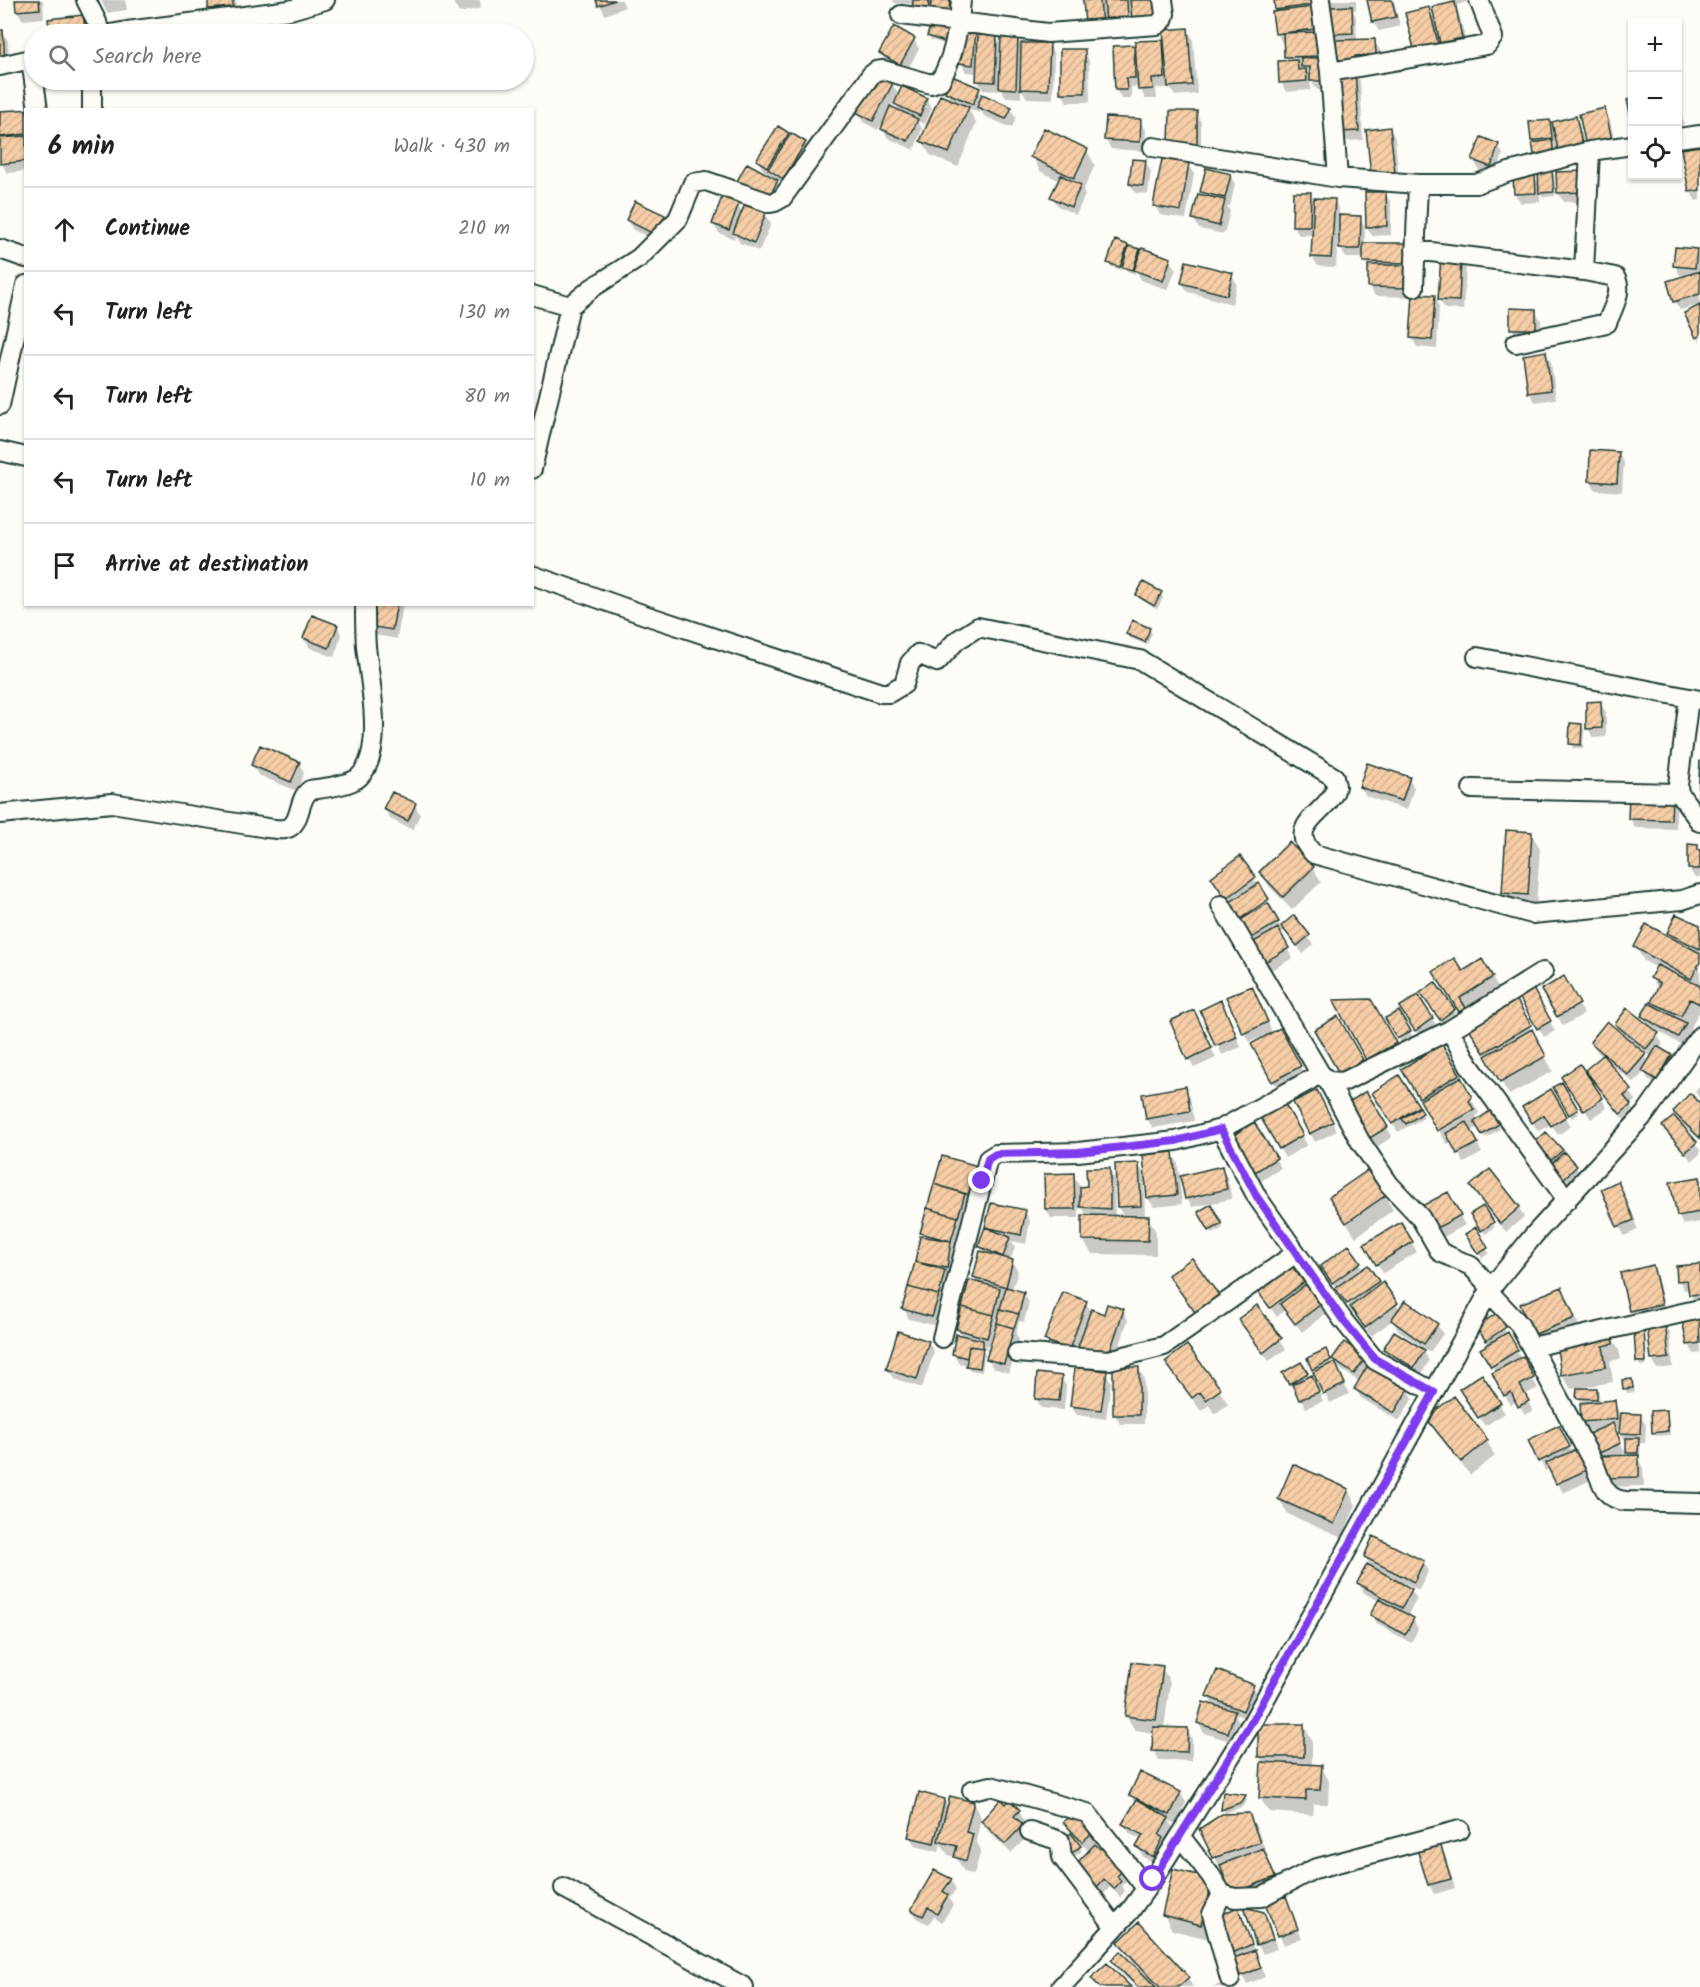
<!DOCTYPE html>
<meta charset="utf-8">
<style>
body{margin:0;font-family:Kalam,sans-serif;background:#f6f6f6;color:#222}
.controls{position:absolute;right:18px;top:18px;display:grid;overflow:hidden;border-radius:0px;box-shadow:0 2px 4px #0004}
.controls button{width:54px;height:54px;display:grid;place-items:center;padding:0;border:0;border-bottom:2px solid #e0e0e0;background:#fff;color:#222;font:30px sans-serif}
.stop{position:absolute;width:18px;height:18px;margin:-14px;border:4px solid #7c3aed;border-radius:50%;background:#fff}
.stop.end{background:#7c3aed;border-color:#fff;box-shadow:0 2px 6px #0008}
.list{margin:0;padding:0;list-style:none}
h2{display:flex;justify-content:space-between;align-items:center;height:78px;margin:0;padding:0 24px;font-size:26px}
h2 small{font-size:20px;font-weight:400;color:#767676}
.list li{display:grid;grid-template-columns:39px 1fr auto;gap:18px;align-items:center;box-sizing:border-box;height:84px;padding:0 24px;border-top:2px solid #e0e0e0}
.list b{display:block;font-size:22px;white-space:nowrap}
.list em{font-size:20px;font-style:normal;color:#767676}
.icon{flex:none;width:33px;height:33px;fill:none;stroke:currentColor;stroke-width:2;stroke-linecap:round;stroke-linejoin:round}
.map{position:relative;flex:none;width:1700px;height:1987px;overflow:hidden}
.search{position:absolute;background:#fff;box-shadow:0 2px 4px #0004;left:24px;top:24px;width:510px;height:66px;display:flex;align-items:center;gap:15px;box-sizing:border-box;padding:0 21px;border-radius:33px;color:#767676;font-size:22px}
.panel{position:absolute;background:#fff;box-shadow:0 2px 4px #0004;left:24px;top:108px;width:510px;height:498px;border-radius:0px}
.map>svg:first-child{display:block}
</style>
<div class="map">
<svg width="1700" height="1987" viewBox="0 0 1700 1987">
<defs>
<pattern id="building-hatch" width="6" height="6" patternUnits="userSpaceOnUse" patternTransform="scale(1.5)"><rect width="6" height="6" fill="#f6cda6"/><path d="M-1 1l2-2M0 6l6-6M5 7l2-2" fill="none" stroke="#d2b190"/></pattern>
</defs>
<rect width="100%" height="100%" fill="#fdfcf7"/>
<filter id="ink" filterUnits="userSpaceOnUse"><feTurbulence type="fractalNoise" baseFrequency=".0167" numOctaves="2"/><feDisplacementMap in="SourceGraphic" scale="12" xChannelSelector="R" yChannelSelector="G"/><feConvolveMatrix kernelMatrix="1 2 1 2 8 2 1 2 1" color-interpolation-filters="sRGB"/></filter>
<g filter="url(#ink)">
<path fill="#0003" fill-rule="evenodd" d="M17 0H43L44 18 23 20 17 11Z
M101 0H125L127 10 107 13Z
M209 0H236L238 16 215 18 210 8Z
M452 0H480L481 8 459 13Z
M598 0H622L625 7 605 15Z
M893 0H954L953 24 914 4 894 3Z
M1084 0H1157L1132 14 1133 28 1113 30 1105 15 1106 32Z
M1275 0H1314L1324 43 1315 83 1330 82V90H1317L1310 79 1311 90 1286 92 1281 82 1289 62 1286 57 1285 43H1282L1277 33 1278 13Z
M1327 0H1356V10H1353L1356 17 1357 41H1374L1380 50V64L1353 70 1360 81 1363 140 1346 141 1341 132 1335 41 1331 34Z
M1369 0H1394L1400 26 1379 31 1373 22Z
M1450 0H1472L1455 6 1459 13 1467 47 1447 52 1440 40 1442 52 1415 48 1428 9 1436 22 1453 4Z
M82 17 88 26 89 34H52L50 21Z
M932 26 950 35 947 45 931 40 929 36Z
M1187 29 1193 39 1197 94 1175 96 1170 88H1156L1157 99H1145L1140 87H1131V99H1122L1116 90 1133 47 1138 55 1162 41 1166 49Z
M0 32H2L8 41 10 72 0 73Z
M975 32 978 37H996L1002 47 1017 39 1023 49 1049 45 1054 54 1053 99 1027 98 1021 88V98L1006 97 1000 87V91L983 90 978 81V73L966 72 961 63Z
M914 39 919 49 905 74 886 63 881 53Z
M1084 50 1089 60 1090 102H1067L1062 93Z
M892 84 898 93 890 108 901 113 896 104 926 99 932 108 925 124 918 121 922 129 914 150 888 138 880 126 878 130 863 122 858 112Z
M979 89 983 96 1010 108 1016 117 1012 128 984 116 980 109 979 113 968 108 976 123 958 167 930 155 922 140 952 101 946 92Z
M1678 106 1684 124 1678 126 1679 132 1678 133Z
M1604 110 1610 120 1617 154 1594 160Z
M26 111V171L7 173 2 163 0 113Z
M1196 113 1201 122V155L1171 145Z
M1575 118 1580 127 1587 158 1558 141H1555L1556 148H1554L1556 161 1532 140 1549 122 1555 132Z
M1140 121 1146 130 1145 151 1111 149 1106 140Z
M1390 129 1395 138 1399 182 1377 184Z
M788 134 790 138 792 135 805 143 811 153 789 187 763 170 758 160Z
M1498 145 1503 154 1496 176 1479 170 1474 160Z
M1700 147V200L1696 201 1690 191Z
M1087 151 1095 165 1083 191 1085 195 1076 215 1058 206 1052 197 1060 181 1040 171 1032 156Z
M1145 162 1151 171 1148 194 1136 193 1130 184Z
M1188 165 1194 174 1186 219 1160 215 1155 206Z
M1552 172 1554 176 1555 196 1543 197 1540 191V202L1521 203 1515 194 1534 176 1540 186Z
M1558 173 1590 201 1564 202 1558 193Z
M1230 175 1235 184 1230 206H1227L1230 211 1224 234 1199 229 1194 219 1205 197 1202 191Z
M776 179 782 191 773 207 744 191 739 181Z
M1310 193 1313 200H1334L1339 210V217H1360L1365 227V244L1412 245V295L1434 297 1439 306 1437 349 1417 347 1412 338 1414 297 1375 296 1369 287 1370 271 1364 258H1346L1340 248V235H1338L1336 267 1318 266 1312 257 1313 235H1299L1293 225Z
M1385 193 1391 203V235L1372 236 1367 226Z
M738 205 743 213 765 214 771 224 759 251 740 243 735 235 734 239 719 233 713 224Z
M664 216 670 226 662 243 633 230 627 220Z
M1127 246 1129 250H1139L1141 255 1170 260 1176 269 1168 290 1141 280 1136 270 1135 274 1127 271 1124 266 1122 270 1111 267 1109 263Z
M1696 250 1700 257V342L1686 313 1700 306 1699 305 1680 310 1674 301 1688 276 1680 275 1675 266Z
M1460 259 1466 269 1463 310 1445 309 1439 299Z
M1232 275 1237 284 1232 304 1188 292 1182 283Z
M1535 311 1541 320 1540 338H1517L1512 328Z
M1545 353 1551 362 1556 399 1535 402 1529 392Z
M1618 453 1624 463 1622 492 1596 490 1590 481Z
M1161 594 1163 598 1157 609 1140 599 1137 595Z
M373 604H403L397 639 375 635 369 626Z
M337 626 342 635 334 657 310 648 304 638Z
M1149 629 1152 633 1147 645 1130 638 1128 634Z
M1600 703 1606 712V737L1593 738 1588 728Z
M1582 726 1584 730 1583 748H1573L1570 743Z
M299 763 304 773 297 791 258 775 253 765Z
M1409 779 1414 788 1407 810 1366 796 1361 787Z
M1671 797 1676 807V829L1635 828 1630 818Z
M415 805 420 814 413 830 390 819 385 809Z
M1531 834 1540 848 1536 909 1512 907 1504 892Z
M1697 846 1700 851V878H1695L1689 869Z
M1240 858 1273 909 1270 911 1281 928 1293 917 1314 945 1303 954 1285 930 1279 934 1293 958 1270 971 1242 921 1218 887Z
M1312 868 1321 882 1292 910 1269 886 1261 872Z
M1700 927V1014L1698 1013 1689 1032 1690 1034 1683 1046 1652 1027 1663 1044 1659 1049 1671 1056 1676 1066 1662 1089 1649 1080 1644 1072 1634 1083 1610 1063 1609 1064 1636 1100 1630 1105 1635 1115 1626 1122 1592 1080 1591 1081 1607 1108 1591 1119 1569 1087 1603 1057 1597 1051 1591 1042 1624 1037 1616 1024 1650 1028 1643 1016 1657 1009 1653 1002 1659 990 1652 978 1657 968 1644 961 1636 947 1673 940 1669 933ZM1637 1046 1652 1057 1649 1063 1644 1055 1636 1048Z
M1462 973 1492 977 1500 992 1514 999 1553 1071 1509 1095 1469 1026 1443 987Z
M1563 978 1584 1014 1563 1026 1543 990Z
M1531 987 1555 1031 1544 1037 1519 994Z
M1257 997 1273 1034 1279 1030 1308 1081 1282 1096 1253 1045 1269 1036 1268 1034 1250 1042 1244 1033Z
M1418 997 1438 1028 1421 1039 1407 1016Z
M1335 1002 1379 1015 1403 1059 1375 1074Z
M1427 1002 1453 1010 1459 1019 1446 1028Z
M1202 1010 1226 1012 1241 1047 1222 1055Z
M1194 1012 1216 1058 1194 1068 1189 1059Z
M1398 1013 1415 1041 1404 1047 1387 1019Z
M1338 1018 1367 1069 1346 1082 1316 1030Z
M1441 1046 1479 1113 1476 1117 1479 1121 1490 1113 1500 1129 1486 1138 1478 1127 1471 1131 1482 1153 1464 1163 1452 1142 1447 1144 1403 1069Z
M1398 1077 1424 1118 1398 1132 1379 1103Z
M1561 1084 1579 1114 1572 1118 1555 1088Z
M1700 1086V1100L1695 1091Z
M1185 1088 1190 1097 1194 1121 1153 1128 1147 1119Z
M1550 1091 1571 1126 1558 1135 1551 1124 1538 1132 1524 1107Z
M1320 1099 1337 1131 1315 1142 1310 1133Z
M1700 1105V1140L1680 1122 1675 1112Z
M1284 1106 1307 1145 1285 1158 1263 1119Z
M1353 1113 1387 1127 1392 1137 1375 1148Z
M1674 1118 1700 1150V1154L1692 1161 1669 1136 1664 1127Z
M1254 1124 1281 1168 1261 1181 1239 1145Z
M1561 1151 1576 1167 1581 1177 1568 1189 1540 1154Z
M1172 1153 1178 1163 1182 1204 1154 1207 1148 1198 1147 1183H1144L1145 1217H1148L1156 1232V1255L1092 1254 1083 1240 1087 1216 1079 1202V1218H1051L1046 1209 1073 1175 1079 1184V1188H1089L1109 1170 1117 1184 1138 1164 1146 1178ZM1114 1188H1117L1118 1207 1124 1217H1115Z
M943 1157 977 1167 951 1277 947 1276 950 1281 937 1326 909 1319 904 1309 921 1238H925L922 1233Z
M1221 1168 1227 1177 1232 1199 1192 1207 1187 1198Z
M1700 1179V1222L1683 1225 1678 1215Z
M1472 1186 1519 1208 1524 1217 1506 1232Z
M1603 1189 1623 1193 1638 1230 1624 1236Z
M1448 1194 1465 1225 1440 1239 1422 1208Z
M1385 1196 1393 1210 1356 1237 1339 1212Z
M992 1205 1025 1212 1030 1221 1026 1244 1011 1241 1015 1248 1010 1261H1012L1018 1271 1012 1290 1023 1293 1029 1302 1024 1322 1019 1321 1016 1334 1019 1339 1009 1373 993 1368 990 1363 993 1361 981 1342 979 1343 986 1357 984 1356 982 1372 970 1370 967 1365 959 1363 953 1354 962 1337 958 1329 978 1284 974 1277 984 1253 980 1245ZM985 1345 992 1347 990 1353Z
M1210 1206 1223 1228 1213 1234 1200 1212Z
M1482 1208 1495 1227 1485 1234 1472 1215Z
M1401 1224 1417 1252 1383 1273 1366 1244Z
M1475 1230 1489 1253 1482 1258 1467 1234Z
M1359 1263 1363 1270 1368 1267 1380 1286 1383 1284 1400 1310 1437 1325 1443 1334 1430 1352 1398 1330 1393 1320 1371 1336 1327 1275Z
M1700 1266V1303L1696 1304 1690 1294V1289L1684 1290 1679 1280Z
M1652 1267 1657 1276 1666 1313 1636 1320 1630 1311 1622 1274Z
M1170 1275 1219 1299 1228 1313 1206 1329Z
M1303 1283 1325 1314 1302 1332 1285 1310 1277 1317 1260 1293Z
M1561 1288 1570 1303 1582 1333 1611 1335 1619 1350 1621 1359 1610 1361 1613 1382 1571 1389 1562 1374 1557 1343 1543 1349 1534 1335Z
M1086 1303 1091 1311 1105 1316 1123 1311 1128 1320 1113 1366 1086 1357 1079 1346 1074 1359 1051 1350 1046 1340Z
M1257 1307 1286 1349 1269 1361 1245 1329Z
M1496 1315 1538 1388 1524 1395 1533 1411 1525 1415 1517 1401 1510 1405 1494 1373 1496 1372 1482 1350 1489 1345 1484 1337Z
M1699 1317 1700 1353 1694 1354 1689 1345Z
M1665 1324 1670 1333 1673 1367 1657 1369 1652 1359Z
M1643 1332 1645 1336 1647 1365 1640 1366 1638 1362Z
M928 1342 934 1352 922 1388 893 1378 887 1369Z
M1344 1344 1408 1389 1413 1398 1399 1421 1361 1398 1356 1389 1359 1382 1335 1365 1349 1394 1330 1403 1309 1359 1325 1351 1332 1365 1336 1363 1334 1359Z
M1385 1349 1424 1351 1429 1361 1420 1377 1390 1358Z
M1167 1362 1219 1390 1228 1404 1215 1414 1209 1405 1201 1411 1175 1376Z
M1300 1364 1309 1378 1312 1377 1323 1401 1306 1408 1295 1386 1292 1388 1284 1373Z
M1138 1368 1144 1378V1424H1120L1115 1414Z
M1106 1373 1111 1382 1106 1419 1077 1415 1071 1406Z
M1061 1377 1066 1386 1064 1410 1041 1408 1036 1398Z
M1632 1380 1635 1392 1627 1393 1624 1382Z
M1597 1390 1599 1394V1403L1614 1401 1620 1415 1640 1416 1646 1425 1645 1443H1640V1457H1638L1643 1466 1644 1486 1608 1487 1596 1454 1598 1431H1588L1583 1422 1581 1402 1578 1397ZM1614 1429H1621V1433L1626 1442 1627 1452 1630 1457H1616L1625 1453Z
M1454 1398 1487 1441 1495 1456 1470 1475 1437 1433 1428 1418Z
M1467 1398 1499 1404 1505 1413 1485 1426Z
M1666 1411 1668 1415 1670 1435 1656 1436 1654 1432Z
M1564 1436 1572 1453 1578 1450 1593 1479 1563 1493 1550 1468 1545 1471 1530 1440Z
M1348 1490 1356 1505 1342 1538 1288 1514 1279 1499Z
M1365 1557 1423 1562 1428 1572 1419 1590 1404 1583 1402 1585 1411 1590 1417 1599 1407 1616 1413 1619 1418 1629 1411 1643 1377 1624 1372 1615 1379 1601 1364 1593 1359 1583 1372 1568Z
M1162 1668 1170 1682 1164 1729 1187 1730 1192 1739V1761L1159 1760 1154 1751V1733L1135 1730 1126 1716Z
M1253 1686 1258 1696 1249 1720 1235 1714 1239 1722 1233 1742 1204 1733 1198 1723 1214 1707 1208 1696Z
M1304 1725 1312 1740V1766H1321L1329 1781 1328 1804H1314L1313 1815 1269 1812 1260 1798 1264 1764 1259 1756Z
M1180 1793 1186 1802 1176 1824 1169 1821 1173 1828 1165 1844 1168 1848 1158 1865 1143 1857 1138 1847 1142 1840 1130 1834 1124 1824 1136 1803 1131 1795Z
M1245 1796 1247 1800 1244 1806 1225 1813 1223 1809Z
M944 1800 948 1808 973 1803 981 1818 976 1841 981 1850 974 1875 964 1872 956 1857 948 1855 941 1844 939 1852 915 1846 910 1837Z
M1010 1803 1019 1811 1024 1821 1020 1825 1028 1836 1011 1853 988 1831 982 1821Z
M1248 1814 1257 1829 1282 1892 1241 1908 1201 1830Z
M1064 1823 1091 1833 1097 1842 1094 1845 1127 1871 1123 1875 1126 1881 1122 1885 1125 1891 1120 1897 1110 1887 1101 1897 1080 1877 1090 1852 1076 1838 1074 1840 1082 1851 1074 1857 1065 1846 1072 1834Z
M1439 1844 1445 1854 1455 1888 1435 1894 1429 1885 1419 1850Z
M1201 1878 1217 1907 1209 1939 1172 1930 1164 1915Z
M951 1880 956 1889 949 1899 953 1905 942 1922 934 1916 929 1924 918 1919 912 1910Z
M1285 1898 1302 1938 1284 1945 1267 1905Z
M1263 1914 1269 1923 1277 1949 1263 1954 1257 1944Z
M1242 1918 1265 1977 1247 1984 1242 1975 1238 1958 1235 1952Z
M1120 1942 1188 1978 1193 1987H1136L1118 1970 1113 1960 1138 1970 1140 1969 1129 1957Z
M1230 1981 1233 1987H1212Z"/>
<path fill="url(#building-hatch)" stroke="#1f3d34" stroke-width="1.5" d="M15 0H39L40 9 16 11Z
M208 0H233V7L208 9Z
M596 0H615L598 6Z
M913 0H929L928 12 912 11Z
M931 0H950L949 15 930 14Z
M1083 0H1100L1102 23 1085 24Z
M1104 0H1127L1128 19 1106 21Z
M1130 0H1156L1157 16 1132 18Z
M1274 0H1311V5L1275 10Z
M1367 0H1392L1396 17 1372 22Z
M1455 2 1462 38 1440 43 1432 7Z
M1352 6 1353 33 1330 34 1329 7Z
M1312 7 1315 29 1275 34 1272 12Z
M1429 7 1438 43 1414 49 1405 13Z
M83 15 86 34H50L48 19Z
M931 24 949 29 945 42 927 36Z
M894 26 915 38 900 65 879 53Z
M1188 28 1192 85 1168 87 1163 30Z
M962 29 976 30 973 65 959 63Z
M0 30H3L5 63 0 64Z
M1320 32 1321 56 1284 57 1283 33Z
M978 35 997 36 995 82 976 81Z
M1001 37 1018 38 1016 89 999 88Z
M1375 39 1376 55 1355 56V61L1334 62V40Z
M1163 40 1165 78 1152 79 1153 89 1138 90 1135 41Z
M1021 43H1050L1048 90 1020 89Z
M1134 45 1135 78H1126L1127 90H1115L1113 46Z
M1060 49H1085V93H1060Z
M1301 58H1325V81H1310V67H1301Z
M1297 60 1298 70 1306 69 1307 81 1279 83 1278 61Z
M1355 70 1359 131 1339 132 1335 71Z
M877 74 893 83 873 121 856 112Z
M952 76 980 88 973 104 945 92Z
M902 86 927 98 920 116 894 104Z
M982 94 1012 107 1006 119 977 107Z
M940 95 969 107 949 153 920 141Z
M1632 98V121L1627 100Z
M890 106 918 119 908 141 881 129Z
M1605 108 1613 145 1587 151 1579 114Z
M33 109 26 110V134L0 137V111Z
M1170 111H1197V146L1169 145Z
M1576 116 1583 149 1559 155 1552 122Z
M1106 117 1141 119 1140 142 1104 140Z
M1550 120 1552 138 1531 141 1529 122Z
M778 126 789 133 767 167 756 160Z
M1390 127 1395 173 1371 175 1366 130Z
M1044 128 1088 149 1074 178 1030 157Z
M791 133 806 142 783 179 768 169Z
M26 136V161L0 164V138Z
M1481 137 1499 144 1491 167 1472 160Z
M1552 140 1554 157 1535 159 1532 143Z
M1700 146V190L1689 192 1681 149Z
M1132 159 1146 160 1143 186 1129 184Z
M1162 159 1189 163 1181 211 1153 206Z
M747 163 778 180 768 199 737 181Z
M1206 168 1231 174 1225 198 1200 192Z
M1538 171H1552L1554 192 1539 193Z
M1585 171V192L1557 193 1556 172Z
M1535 174 1536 193 1514 194 1513 175Z
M1061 175 1081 185 1071 207 1050 197Z
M1293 192H1311L1310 226H1292Z
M1365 192H1386L1387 226 1366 227Z
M1198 194 1225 200 1219 226 1192 219Z
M722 197 739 203 729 230 712 224Z
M1314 198 1335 199 1331 258 1311 257Z
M635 201 665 215 656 235 626 220Z
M745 204 766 213 754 243 733 233Z
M1339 215 1361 216 1360 249H1339Z
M1115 240 1128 245 1120 267 1107 263Z
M1363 243H1412V263L1363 262Z
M1129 246 1140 249 1133 270 1122 267Z
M1675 247 1697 249 1695 268 1673 266Z
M1142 248 1171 258 1163 281 1134 270Z
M1441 256 1461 258 1459 301 1438 300Z
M1186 261 1233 273 1227 295 1181 283Z
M1368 265H1408V288L1368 287Z
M1700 271V294L1673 302 1667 281Z
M1413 294 1435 295 1432 340 1410 338Z
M1700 305V336L1696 338 1684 313Z
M1510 308 1536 309V329H1510Z
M1546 351 1551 390 1528 393 1523 355Z
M1590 450 1619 452 1617 483 1589 481Z
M1143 582 1162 592 1154 606 1136 595Z
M371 604H397L392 630 368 626Z
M312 615 338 625 329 648 303 638Z
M1132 620 1150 628 1145 642 1126 634Z
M1601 701 1602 728 1586 729V702Z
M1570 723 1582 724 1581 745 1569 744Z
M260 745 300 762 291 782 251 765Z
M1700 760V801L1698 800Z
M1367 763 1410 777 1402 801 1359 787Z
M392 792 416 803 408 821 383 809Z
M1629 794 1672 796 1671 820 1628 819Z
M1506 830 1532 832 1528 895 1502 893Z
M1289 842 1314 867 1283 897 1259 872Z
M1688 844 1698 845V850H1700V869H1688Z
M1240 856 1256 877 1226 899 1211 877Z
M1259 883 1269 899 1240 919 1229 903Z
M1268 903 1279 922 1250 939 1239 921Z
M1676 914 1700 925V949L1667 933Z
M1294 915 1310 935 1297 946 1281 926Z
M1646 924 1700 953V962L1691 979 1634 947Z
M1278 928 1289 948 1263 963 1252 943Z
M1454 958 1463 971 1482 959 1493 977 1460 998 1466 1008 1459 1012 1433 972Z
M1657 965 1700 986V1004L1690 999 1681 1016 1651 1002 1660 983 1650 978Z
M1564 976 1580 1004 1557 1017 1541 990Z
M1435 982 1455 1009 1440 1020 1420 993Z
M1531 985 1551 1021 1537 1029 1517 993Z
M1252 986 1268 1022 1243 1034 1226 997Z
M1418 995 1433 1018 1415 1031 1399 1007Z
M1515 997 1531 1025 1484 1053 1467 1025Z
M1371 999 1396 1043 1366 1060 1333 1000Z
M1221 1000 1237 1037 1215 1046 1200 1010Z
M1649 1003 1686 1023 1678 1037 1641 1016Z
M1627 1008 1659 1033 1646 1049 1615 1024Z
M1194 1010 1212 1048 1187 1060 1170 1021Z
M1399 1011 1411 1031 1397 1039 1385 1018Z
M1338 1016 1363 1060 1339 1073 1314 1030Z
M1607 1021 1646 1054 1628 1075 1590 1042Z
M1280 1028 1301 1066 1272 1082 1251 1044Z
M1532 1029 1546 1056 1500 1082 1485 1056Z
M1442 1044 1460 1074 1419 1098 1401 1069Z
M1657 1046 1672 1055 1657 1080 1642 1071Z
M1603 1055 1632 1090 1624 1096 1631 1105 1620 1114 1585 1070Z
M1580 1064 1603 1098 1584 1111 1561 1077Z
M1399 1075 1419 1106 1392 1124 1372 1093Z
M1461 1077 1472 1097 1469 1101 1474 1110 1437 1131 1420 1100Z
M1562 1082 1578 1109 1569 1115 1553 1087Z
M1186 1086 1190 1111 1146 1119 1142 1094Z
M1551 1089 1567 1116 1551 1126 1544 1115 1532 1123 1522 1107Z
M1317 1090 1333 1122 1309 1134 1293 1102Z
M1366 1091 1388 1127 1368 1139 1346 1104Z
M1690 1093 1700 1103V1138L1673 1112Z
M1285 1104 1303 1135 1279 1149 1261 1118Z
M1420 1107 1423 1113 1406 1124 1402 1119Z
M1490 1111 1499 1124 1482 1135 1474 1122Z
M1674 1116 1697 1142 1685 1153 1662 1126Z
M1254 1122 1277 1158 1255 1172 1232 1136Z
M1467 1122 1478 1143 1457 1154 1446 1133Z
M1546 1132 1563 1150 1549 1162 1533 1144Z
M1173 1152 1177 1195 1147 1198 1143 1155Z
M1564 1152 1577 1166 1562 1180 1549 1166Z
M942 1156 978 1166 970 1195 934 1184Z
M1139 1163 1141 1206 1117 1207 1115 1164Z
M1222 1166 1227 1189 1185 1199 1180 1176Z
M1086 1168H1110V1209L1080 1207V1187L1087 1186Z
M1490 1169 1520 1207 1500 1224 1470 1186Z
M1368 1170 1386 1195 1346 1223 1329 1197Z
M1074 1173 1075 1209H1045L1044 1174Z
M1700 1177V1212L1677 1216 1670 1182Z
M1618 1181 1634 1220 1617 1227 1601 1189Z
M934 1184 965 1194 958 1217 927 1208Z
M1448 1192 1461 1215 1433 1230 1420 1207Z
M991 1203 1026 1210 1021 1235 985 1227Z
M1211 1204 1222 1224 1209 1231 1198 1212Z
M1483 1206 1494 1222 1481 1231 1470 1214Z
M927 1208 958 1217 951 1241 920 1233Z
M1082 1215 1149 1216 1148 1241 1082 1240Z
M1401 1222 1413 1242 1376 1265 1364 1244Z
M985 1227 1010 1237 1003 1257 978 1246Z
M1476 1227 1488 1248 1478 1254 1465 1234Z
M920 1236 951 1241 947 1268 915 1262Z
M1349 1245 1361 1262 1332 1283 1320 1266Z
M980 1251 1013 1260 1006 1287 973 1277Z
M1192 1258 1221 1298 1197 1315 1168 1275Z
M915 1262 945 1270 939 1295 908 1287Z
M1700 1264V1294L1689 1295 1687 1280 1677 1281 1676 1266Z
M1291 1265 1304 1282 1270 1308 1258 1292Z
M1368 1265 1379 1281 1347 1304 1335 1288Z
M1653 1265 1662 1304 1629 1311 1620 1273Z
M969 1280 1000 1288 994 1315 962 1307Z
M1383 1282 1398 1303 1365 1328 1350 1307Z
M1306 1284 1321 1304 1295 1324 1280 1304Z
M908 1287 939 1295 932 1317 902 1309Z
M1006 1287 1024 1292 1019 1314 1000 1309Z
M1562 1287 1575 1318 1533 1335 1520 1304Z
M1063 1292 1087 1301 1069 1350 1044 1340Z
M1405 1300 1438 1324 1424 1344 1391 1320Z
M1107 1304 1124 1309 1108 1357 1078 1347 1091 1309 1104 1314Z
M1257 1305 1282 1338 1263 1353 1238 1319Z
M962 1307 994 1315 987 1338 956 1329Z
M1000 1309 1019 1314 1014 1328 997 1323Z
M1497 1313 1506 1327 1486 1341 1476 1327Z
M1699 1316 1700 1343 1687 1345 1682 1319Z
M1665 1322 1669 1358 1651 1360 1647 1324Z
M997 1323 1014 1328 1004 1364 986 1359Z
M1644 1330 1646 1362H1636L1634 1331Z
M898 1331 929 1341 917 1379 886 1369Z
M1394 1331 1425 1350 1414 1368 1383 1349Z
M1508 1332 1518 1350 1491 1367 1480 1349Z
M1612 1333 1613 1344 1603 1346 1606 1367 1561 1375 1556 1343Z
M956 1334 983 1340V1348L969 1346 967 1358 952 1354Z
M1344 1342 1366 1357 1354 1374 1332 1359Z
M1187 1345 1221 1389 1206 1400 1200 1392 1192 1398 1165 1362Z
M969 1346 983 1348 980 1368 966 1366Z
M1326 1349 1331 1360 1312 1370 1307 1358Z
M1523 1356 1534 1378 1520 1385 1529 1401 1518 1407 1511 1392 1504 1396 1492 1373Z
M1301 1362 1308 1373 1289 1384 1282 1373Z
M1335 1362 1345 1384 1323 1394 1313 1372Z
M1369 1363 1409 1388 1394 1413 1354 1389Z
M1075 1367 1107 1371 1101 1410 1070 1406Z
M1113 1367H1139V1415H1113Z
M1037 1373 1062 1376 1059 1401 1035 1399Z
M1482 1374 1501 1403 1478 1418 1459 1389Z
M1312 1375 1319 1392 1299 1400 1292 1384Z
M1632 1379 1633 1388 1623 1389 1622 1380Z
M1577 1388H1597V1399L1576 1398Z
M1454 1396 1488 1440 1461 1462 1426 1418Z
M1615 1400 1617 1419 1581 1422 1580 1403Z
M1667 1410 1668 1431 1652 1433 1651 1411Z
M1621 1413 1641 1414 1640 1434 1619 1433Z
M1613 1423 1621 1443 1595 1455 1586 1435Z
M1559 1425 1570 1447 1538 1462 1528 1440Z
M1626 1438H1639L1638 1453H1626Z
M1579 1448 1589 1469 1556 1484 1546 1463Z
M1639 1455V1477L1601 1478 1600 1456Z
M1293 1464 1349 1489 1334 1524 1278 1499Z
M1373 1536 1424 1561 1414 1582 1364 1557Z
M1367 1564 1412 1589 1402 1608 1357 1583Z
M1379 1599 1414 1618 1405 1635 1370 1615Z
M1132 1662 1163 1666 1156 1720 1125 1716Z
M1217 1670 1254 1685 1243 1711 1206 1696Z
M1203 1702 1235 1711 1228 1733 1197 1723Z
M1258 1724H1304V1757H1258Z
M1153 1727 1188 1728 1187 1752 1152 1751Z
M1261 1762 1322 1765 1320 1790H1306V1800L1259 1798Z
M1140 1772 1181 1792 1170 1815 1129 1795Z
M919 1792 945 1799 934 1843 908 1837Z
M1223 1792 1246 1795 1242 1802 1221 1810Z
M950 1796 974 1802 966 1832 973 1834 966 1861 954 1857 957 1846 938 1841Z
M1001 1799 1006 1804 1010 1800 1020 1810 1014 1816 1023 1825 1005 1844 981 1821Z
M1137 1799 1169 1818 1159 1835 1163 1838 1153 1857 1136 1847 1143 1835 1122 1824Z
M1073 1812 1093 1832 1082 1842 1063 1822Z
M1249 1813 1260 1842 1213 1858 1199 1829 1222 1814Z
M1071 1833 1081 1846 1071 1854 1060 1841Z
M1105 1843 1122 1871 1117 1876 1121 1881 1114 1889 1104 1879 1095 1889 1073 1867 1095 1844 1100 1849Z
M1440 1843 1451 1879 1428 1885 1417 1849Z
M1263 1848 1275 1877 1231 1894 1220 1865Z
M1173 1869 1202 1876 1210 1891 1201 1925 1162 1915Z
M934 1870 952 1879 943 1891 948 1895 937 1914 928 1907 923 1916 911 1910Z
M1286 1896 1298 1929 1278 1936 1265 1904Z
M1238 1907 1252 1944 1233 1953 1222 1914Z
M1244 1907 1264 1912 1273 1939 1256 1945Z
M1139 1922 1189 1977 1178 1987H1160L1118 1942Z
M1255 1950 1261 1968 1240 1976 1234 1958Z
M1120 1951 1156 1987H1138L1111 1960Z
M1107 1963 1131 1987H1100L1091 1978Z"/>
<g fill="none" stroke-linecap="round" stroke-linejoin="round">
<g stroke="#1f3d34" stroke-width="22">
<path id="minor" d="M86 0 97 22 100 34
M1320 0 1330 72 1338 178
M901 15 1048 33 1157 25 1163 20 1165 14 1163 0
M110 34 127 31 290 10 325 0
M34 59H31L38 110
M0 66 31 59
M1330 72 1487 45 1493 37 1479 0
M92 80V110
M1678 138 1700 135
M1153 147 1338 178 1418 184H1476L1509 172 1590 151 1632 145
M0 249 26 258
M1415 250 1584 271 1615 277C1624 291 1612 309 1607 323L1516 343
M1584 271 1590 151
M1414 287 1418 184
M532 295 570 306 592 288 639 258 678 219 693 183 706 181 770 203 775 202 782 198 871 75 876 71 883 70 931 84 940 81C954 57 959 28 961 0
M0 405 26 285
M0 451 26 457
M532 469 570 306
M532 575 645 615 881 693H889L904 684 910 663 918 654 937 662 956 641 978 627 1140 660 1334 777C1334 779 1336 785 1336 786 1333 811 1282 824 1314 854L1532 914 1682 900 1700 894
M1477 657 1700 700
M1689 698 1678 785 1679 793 1700 822
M1472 789 1679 793
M0 814 112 803 261 827C268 828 278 830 285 829 302 826 297 799 310 790 323 788 349 786 359 777 386 752 369 679 366 646 365 633 365 618 365 604
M1221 905 1320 1073
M1450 1030 1543 972
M1328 1081 1360 1141 1389 1184 1420 1217 1440 1252 1471 1266 1491 1288
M1221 1129 1257 1197 1343 1320 1375 1360 1434 1392
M1489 1292 1519 1324 1595 1466C1602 1483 1604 1499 1626 1501L1700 1503
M942 1338 988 1159 996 1154 1078 1152 1176 1141 1221 1129 1310 1080 1320 1073 1328 1081 1343 1082 1450 1030 1469 1065 1567 1200
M1532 1347 1700 1309
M1017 1353 1109 1360 1164 1346 1296 1253
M972 1790 991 1786 1087 1813 1146 1888
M1030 1831 1060 1841 1062 1857 1115 1927
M1181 1837 1211 1876 1222 1894 1212 1914 1230 1979
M564 1888 744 1987
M1222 1894 1235 1898 1261 1897 1314 1869 1460 1830
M1061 1987 1130 1911 1153 1879 1253 1721 1491 1288 1534 1235 1645 1114 1700 1036"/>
</g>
<use href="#minor" stroke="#fdfcf7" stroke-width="18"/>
</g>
</g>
<g fill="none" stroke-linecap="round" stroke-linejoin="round" filter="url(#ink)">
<path stroke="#7c3aed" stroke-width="8" d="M982 1181 988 1159 996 1154 1078 1152 1176 1141 1221 1129 1257 1197 1343 1320 1375 1359 1434 1392 1252 1721 1153 1879"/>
</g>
</svg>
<div class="controls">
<button>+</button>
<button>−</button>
<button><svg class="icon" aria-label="locate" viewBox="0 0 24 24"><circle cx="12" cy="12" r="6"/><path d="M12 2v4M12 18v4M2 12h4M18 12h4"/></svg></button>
</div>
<div class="stop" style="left:1153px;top:1879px"></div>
<div class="stop end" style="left:982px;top:1181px"></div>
<div class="search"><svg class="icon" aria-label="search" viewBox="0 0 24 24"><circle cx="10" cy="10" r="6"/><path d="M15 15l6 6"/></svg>Search here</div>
<section class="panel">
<h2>6 min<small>Walk · 430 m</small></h2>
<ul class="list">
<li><svg class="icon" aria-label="ahead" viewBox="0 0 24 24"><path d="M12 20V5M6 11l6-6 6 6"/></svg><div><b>Continue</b></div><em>210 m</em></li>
<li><svg class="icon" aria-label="left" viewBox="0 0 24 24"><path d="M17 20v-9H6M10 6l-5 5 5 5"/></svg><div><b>Turn left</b></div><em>130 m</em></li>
<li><svg class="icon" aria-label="left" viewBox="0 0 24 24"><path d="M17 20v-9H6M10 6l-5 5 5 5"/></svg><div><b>Turn left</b></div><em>80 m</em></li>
<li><svg class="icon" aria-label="left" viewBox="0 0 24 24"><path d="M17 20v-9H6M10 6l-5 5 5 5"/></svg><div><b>Turn left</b></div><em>10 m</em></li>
<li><svg class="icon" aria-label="arrive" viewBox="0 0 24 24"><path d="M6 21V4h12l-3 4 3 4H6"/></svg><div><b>Arrive at destination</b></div></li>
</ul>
</section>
</div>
